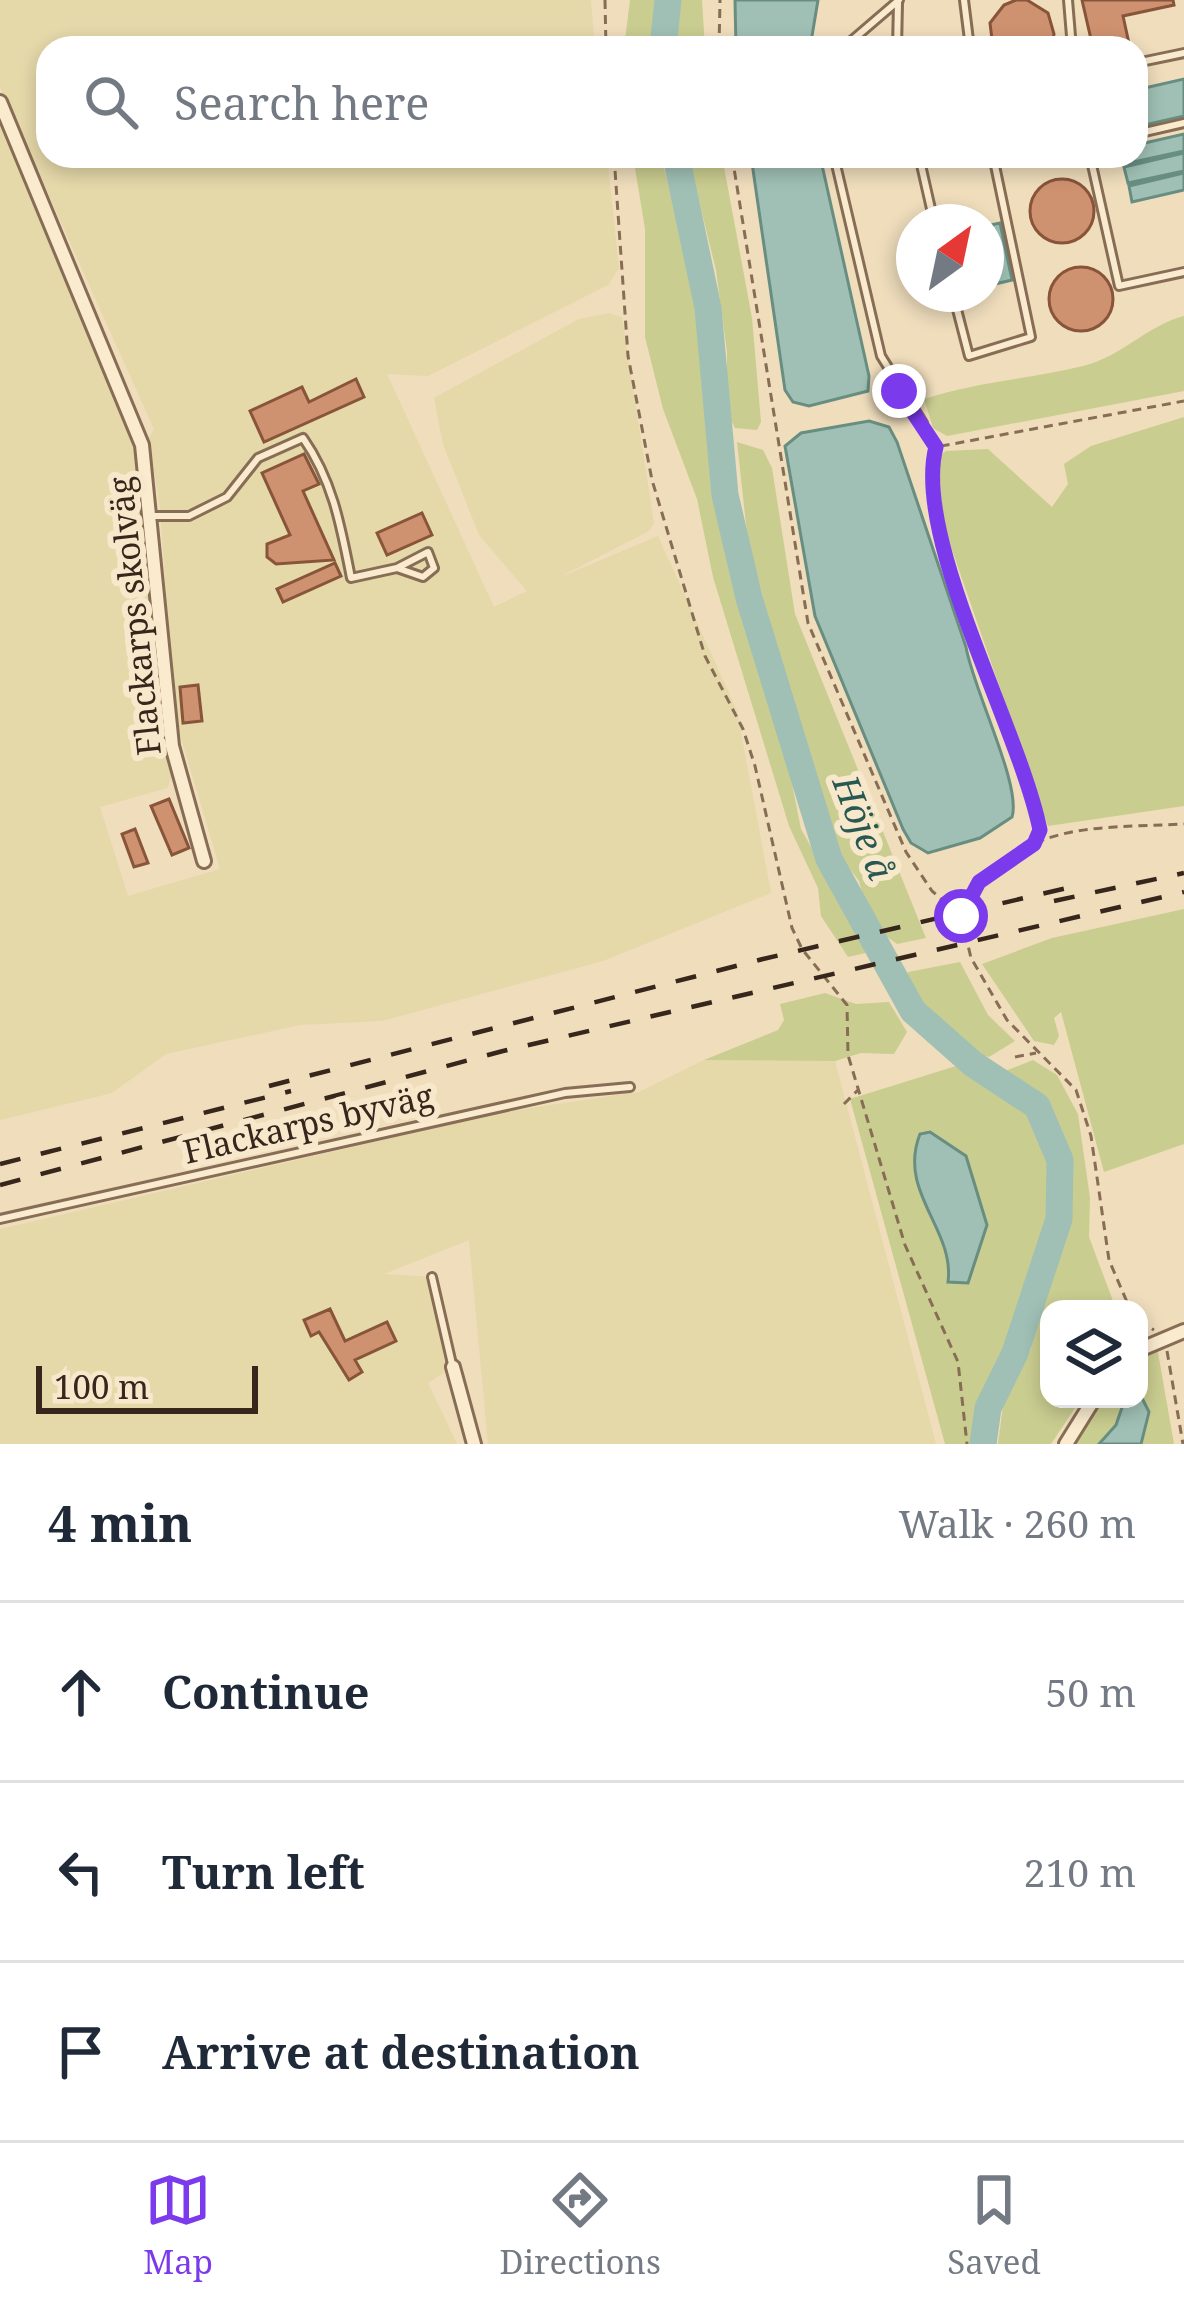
<!DOCTYPE html>
<meta charset="utf-8">
<style>
body{margin:0;font-family:"Noto Serif",serif;background:#f2f2f3;color:#1f2937}
.controls{position:absolute;right:36px;bottom:36px;display:grid;overflow:hidden;border-radius:24px;box-shadow:0 6px 18px #0003}
.controls button{width:108px;height:108px;display:grid;place-items:center;padding:0;border:0;border-bottom:3px solid #e0e1e3;background:#fff;color:#1f2937;font:60px sans-serif}
.compass{position:absolute;left:896px;top:204px;width:108px;height:108px;border-radius:50%;background:#fff;box-shadow:0 6px 18px #0003;rotate:33deg}
.scale{position:absolute;left:36px;bottom:30px;width:222px;box-sizing:border-box;padding-left:12px;border:6px solid #36261b;border-top:0;font-size:33px;line-height:42px;white-space:nowrap;color:#36261b;-webkit-text-stroke:9px #f7e8cc;paint-order:stroke}
.stop{position:absolute;width:36px;height:36px;margin:-27px;border:9px solid #7c3aed;border-radius:50%;background:#fff}
.stop.end{background:#7c3aed;border-color:#fff;box-shadow:0 3px 12px #0008}
.list{margin:0;padding:0;list-style:none}
h2{display:flex;justify-content:space-between;align-items:center;height:156px;margin:0;padding:0 48px;font-size:51px}
h2 small{font-size:39px;font-weight:400;color:#747a83}
.list li{display:grid;grid-template-columns:78px 1fr auto;gap:36px;align-items:center;box-sizing:border-box;height:180px;padding:0 48px;border-top:3px solid #e0e1e3}
.list b{display:block;font-size:45px;white-space:nowrap}
.list em{font-size:39px;font-style:normal;color:#747a83}
.icon{flex:none;width:66px;height:66px;fill:none;stroke:currentColor;stroke-width:2;stroke-linecap:round;stroke-linejoin:round}
.map{position:relative;flex:none;width:1184px;height:1444px;overflow:hidden}
.search{position:absolute;background:#fff;box-shadow:0 6px 18px #0003;left:36px;right:36px;top:36px;height:132px;display:flex;align-items:center;gap:30px;box-sizing:border-box;padding:0 42px;border-radius:36px;color:#747a83;font-size:45px}
.sheet{height:696px;background:#fff}
nav{display:flex;justify-content:space-around;align-items:center;box-sizing:border-box;height:168px;border-top:3px solid #e0e1e3;background:#fff;font-size:33px;color:#747a83}
nav a{display:grid;justify-items:center;gap:6px}
nav .on{color:#7c3aed}
.map>svg:first-child{display:block}
</style>
<div class="map">
<svg width="1184" height="1444" viewBox="0 0 1184 1444">
<rect width="100%" height="100%" fill="#efddbc"/>
<path fill="#e5d8a9" d="M0 0H591L595 48H48V156H607L619 268 608 285 428 376 387 374 494 607 527 591 479 535 443 444 434 398 579 319 610 313 622 318 654 523 649 531 556 579 658 536 737 711 771 893 603 961 382 1021 300 1025 166 1054 112 1093 0 1120V122L116 398 134 449 145 515 161 719 172 776 167 788 100 807 128 896 220 869 175 718 160 509 149 438 154 429 0 87Z
M704 1060 835 1061 936 1444H488L469 1240 384 1274 432 1277 453 1367 428 1383 457 1444H0V1229L503 1112 639 1092Z"/>
<path fill="#cacd90" fill-rule="evenodd" d="M630 0H657L651 48H624Z
M676 0H702L705 48H676Z
M633 156H661L697 294 717 487 745 623 781 729 801 829 870 952 848 957 821 916 818 888 789 826 713 577 697 499 663 409 645 337V229Z
M688 156H722L752 318 761 422 757 430 735 428 727 412V352L716 270Z
M1184 316V391L947 436 933 428 924 399C976 382 1030 379 1083 366 1123 356 1146 326 1184 316Z
M1184 417V806L1048 826 944 527 938 457 946 451 988 449 1052 507 1068 484 1064 464 1091 446Z
M737 442 763 450 772 468 795 614 926 938 897 944 871 925 859 881 837 852 821 813 748 542Z
M1184 909V1144L1104 1172 1061 1012 1054 1018 1059 1036 1054 1045 1034 1041 982 964 1052 938Z
M960 962 988 1015 1015 1041 989 1057 973 1054 905 987 908 972Z
M825 993 856 1004 889 1002 907 1032 894 1054 861 1053 835 1061 704 1060 778 1030 784 1020 780 1004Z
M1033 1060 1057 1075 1078 1114 1090 1198 1089 1237 1116 1309H1049V1399H1081L1051 1444H998L1004 1398 1031 1349 1036 1304 1070 1189 1058 1124 1028 1088 1005 1071Z
M956 1066C985 1081 1020 1095 1039 1124 1071 1174 1027 1306 1002 1357 987 1387 974 1410 974 1444H945L850 1099ZM930 1132 966 1156 987 1225 981 1242 949 1282C954 1228 897 1192 920 1134Z
M1157 1347 1174 1444H1141L1149 1412 1139 1392V1357Z
M1098 1399H1125L1116 1426 1099 1444H1071Z"/>
<path fill="#a0c0b5" stroke="#688e82" stroke-width="3" d="M735 0H818L810 48H736Z
M1184 79V116L1136 127V90Z
M1184 134V151L1124 164 1122 156H1136V145Z
M1184 153V171L1128 183 1124 167Z
M751 156H820L869 376 868 391 809 406 793 402 785 390Z
M1184 173V190L1132 202 1129 186Z
M1000 223 1012 280 986 286V226Z
M869 421 889 427 897 442 966 647C973 689 1022 786 1012 817L980 838 928 853 911 843 903 829 815 616 785 446 801 433Z
M930 1132 966 1156 987 1225 968 1283 948 1282C955 1229 897 1192 920 1134Z
M1139 1392 1149 1412 1141 1444H1099L1116 1425 1125 1399H1139Z"/>
<g fill="none" stroke-linecap="round" stroke-linejoin="round">
<path stroke="#a0c0b5" stroke-width="27" d="M663 48 668 0
M676 156 708 308 725 495 749 598 829 859 913 1011 973 1064 1037 1106 1060 1160 1059 1219 1015 1353 988 1408 983 1444"/>
</g>
<path fill="#cf9270" stroke="#88543a" stroke-width="3" d="M1016 0H1027L1048 13 1054 34 1051 48H993L990 23 1004 5Z
M1082 0H1173L1174 5 1123 16 1130 48H1093Z
M1030 211a32 32 0 1 1 64 0a32 32 0 1 1-64 0Z
M1049 299a32 32 0 1 1 64 0a32 32 0 1 1-64 0Z
M356 379 364 397 264 442 250 411 302 387 309 402Z
M304 454 319 484 303 491 334 560 276 564 267 557V544L290 535 262 473Z
M422 513 432 535 387 555 377 533Z
M335 563 341 576 283 602 277 589Z
M198 685 202 721 183 723 180 687Z
M169 799 189 848 172 855 151 806Z
M135 829 148 863 134 867 122 834Z
M330 1309 345 1341 387 1322 396 1341 355 1360 362 1372 349 1380 319 1332 311 1336 304 1320Z"/>
<g fill="none" stroke-linecap="round" stroke-linejoin="round">
<g stroke="#876d55" stroke-width="12">
<path id="service" d="M964 0 970 48
M1068 0 1072 48
M843 48 899 0
M897 48 898 3
M1136 63 1184 53
M1136 134 1184 123
M834 156 881 356 923 423
M919 156 934 222
M1090 156 1119 286 1184 272
M953 294 969 356 1031 337 993 156
M153 516H189L227 497 258 458 303 438C333 481 341 527 351 578L397 568 423 577 434 568 428 552 397 568
M0 1219 565 1093 630 1087
M432 1277 452 1364"/>
</g>
<g stroke="#876d55" stroke-width="18">
<path id="minor" d="M0 102 142 445 172 746 204 861
M1139 1350 1184 1331
M453 1367 474 1444
M1066 1444 1094 1399"/>
</g>
<path stroke="#876d55" stroke-width="3" stroke-dasharray="9 6" stroke-linecap="butt" d="M605 0 606 48
M719 48 720 0
M614 156 628 356 652 480 705 656 743 729 755 766 792 928 802 949 847 1005 848 1055 905 1245 958 1362 967 1444
M732 156 808 623 906 852 932 891 961 916 971 958 1007 1020 1076 1090 1091 1136 1109 1260 1130 1309
M927 430 936 447
M1034 844 1040 830 1035 807C1008 729 917 520 936 447L1184 401
M962 915C1014 819 1090 829 1184 824
M1015 1057 1036 1053
M844 1104 858 1090
M1139 1321 1154 1330
M1167 1351 1183 1444"/>
<use href="#service" stroke="#faebcf" stroke-width="6"/>
<use href="#minor" stroke="#faebcf" stroke-width="12"/>
<path stroke="#36261b" stroke-width="4.5" stroke-dasharray="21 21" stroke-linecap="butt" d="M1054 901 1184 873
M269 1086 763 959 1067 888
M0 1164 291 1091
M0 1185 503 1051 1184 892"/>
</g>
<g fill="none" stroke-linecap="round" stroke-linejoin="round">
<path stroke="#7c3aed" stroke-width="15" d="M899 391 936 447C912 537 1020 730 1040 830L1034 844 979 882 961 916"/>
</g>
<g text-anchor="middle" dominant-baseline="central" stroke-width="12" stroke-linejoin="round" paint-order="stroke">
<g font-size="33" fill="#36261b" stroke="#f7e8cc">
<text transform="translate(134 616) rotate(-96)">Flackarps skolväg</text>
<text transform="translate(308 1123) rotate(-13)">Flackarps byväg</text>
</g>
<g font-size="36" font-style="italic" fill="#295751" stroke="#f7e8cc">
<text transform="translate(864 827) rotate(69)">Höje å</text>
</g>
</g>
</svg>
<div class="controls">
<button><svg class="icon" aria-label="layers" viewBox="0 0 24 24"><path d="M12 4l9 5-9 5-9-5zM3 14l9 5 9-5"/></svg></button>
</div>
<svg class="compass" viewBox="-18 -18 36 36"><path d="M0-13l5 13h-10z" fill="#e53935"/><path d="M0 13l5-13h-10z" fill="#747a83"/></svg>
<div class="scale">100 m</div>
<div class="stop" style="left:961px;top:916px"></div>
<div class="stop end" style="left:899px;top:391px"></div>
<div class="search"><svg class="icon" aria-label="search" viewBox="0 0 24 24"><circle cx="10" cy="10" r="6"/><path d="M15 15l6 6"/></svg>Search here</div>
</div>
<section class="sheet">
<h2>4 min<small>Walk · 260 m</small></h2>
<ul class="list">
<li><svg class="icon" aria-label="ahead" viewBox="0 0 24 24"><path d="M12 20V5M6 11l6-6 6 6"/></svg><div><b>Continue</b></div><em>50 m</em></li>
<li><svg class="icon" aria-label="left" viewBox="0 0 24 24"><path d="M17 20v-9H6M10 6l-5 5 5 5"/></svg><div><b>Turn left</b></div><em>210 m</em></li>
<li><svg class="icon" aria-label="arrive" viewBox="0 0 24 24"><path d="M6 21V4h12l-3 4 3 4H6"/></svg><div><b>Arrive at destination</b></div></li>
</ul>
</section>
<nav>
<a class="on"><svg class="icon" aria-label="map" viewBox="0 0 24 24"><path d="M3 6l6-2 6 2 6-2v14l-6 2-6-2-6 2zM9 4v14M15 6v14"/></svg>Map</a>
<a><svg class="icon" aria-label="directions" viewBox="0 0 24 24"><path d="M12 3l9 9-9 9-9-9zM9 14v-3h6M13 9l2 2-2 2"/></svg>Directions</a>
<a><svg class="icon" aria-label="saved" viewBox="0 0 24 24"><path d="M7 4h10v16l-5-4-5 4z"/></svg>Saved</a>
</nav>
